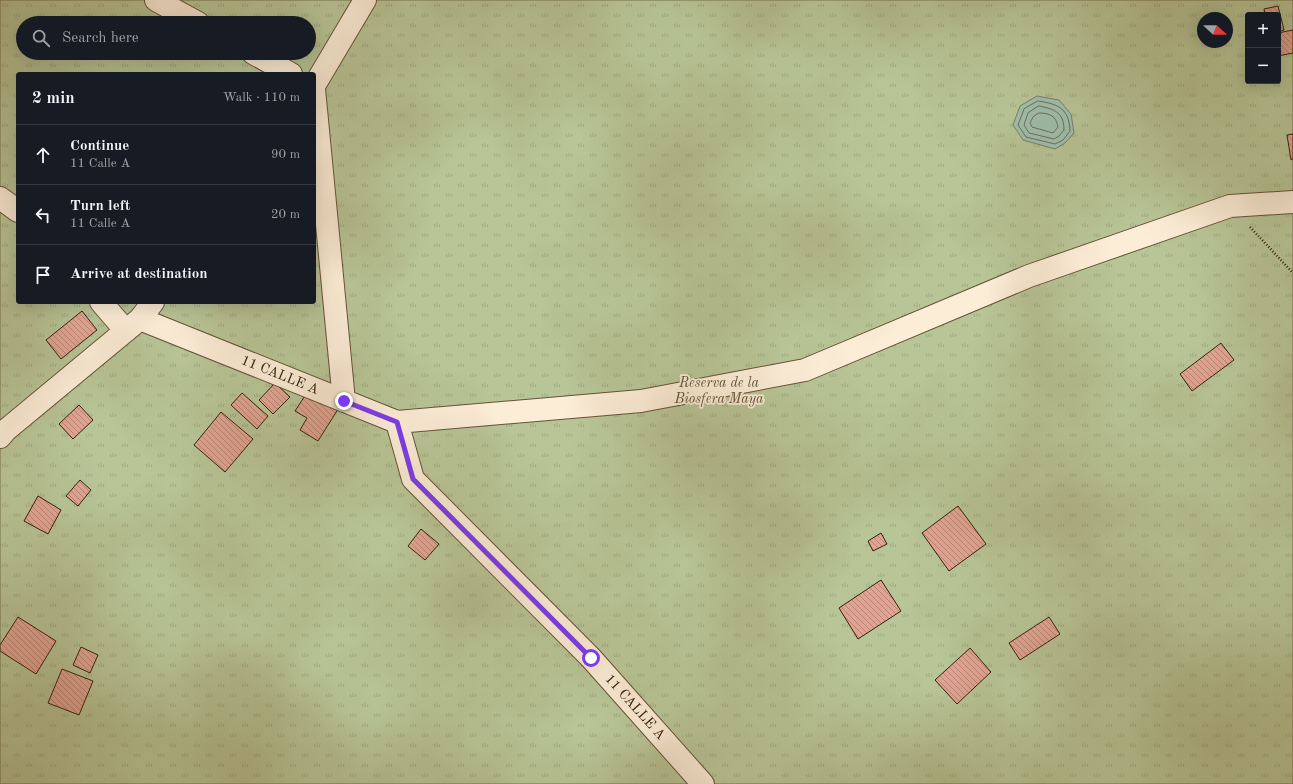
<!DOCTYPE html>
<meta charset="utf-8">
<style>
body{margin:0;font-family:"Old Standard TT",serif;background:#242831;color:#f1f3f6}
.controls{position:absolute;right:12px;top:12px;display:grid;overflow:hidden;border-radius:4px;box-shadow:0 4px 16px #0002}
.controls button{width:36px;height:36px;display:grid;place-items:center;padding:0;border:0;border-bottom:1px solid #363941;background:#171b24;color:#f1f3f6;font:20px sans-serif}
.compass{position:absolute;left:1197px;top:12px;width:36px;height:36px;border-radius:50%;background:#171b24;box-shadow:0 4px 16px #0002;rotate:112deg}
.stop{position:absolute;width:12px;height:12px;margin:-9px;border:3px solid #7c3aed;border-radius:50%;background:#fff}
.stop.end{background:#7c3aed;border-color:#fff;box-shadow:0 1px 4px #0008}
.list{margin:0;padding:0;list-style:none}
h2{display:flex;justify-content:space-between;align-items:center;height:52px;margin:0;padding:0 16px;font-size:17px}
h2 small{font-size:13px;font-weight:400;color:#9ea1a6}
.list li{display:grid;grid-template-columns:26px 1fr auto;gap:12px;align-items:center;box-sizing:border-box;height:60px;padding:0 16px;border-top:1px solid #363941}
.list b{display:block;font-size:15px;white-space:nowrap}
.list p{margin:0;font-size:13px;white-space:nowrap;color:#9ea1a6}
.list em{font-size:13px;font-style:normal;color:#9ea1a6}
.icon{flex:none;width:22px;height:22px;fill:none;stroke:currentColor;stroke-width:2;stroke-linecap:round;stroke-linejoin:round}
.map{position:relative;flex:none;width:1293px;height:784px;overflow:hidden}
.search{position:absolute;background:#171b24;box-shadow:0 4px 16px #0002;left:16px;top:16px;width:300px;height:44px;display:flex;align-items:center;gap:10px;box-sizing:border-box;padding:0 14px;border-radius:22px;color:#9ea1a6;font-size:15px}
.panel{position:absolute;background:#171b24;box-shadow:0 4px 16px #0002;left:16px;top:72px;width:300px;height:232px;border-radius:4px}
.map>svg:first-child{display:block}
</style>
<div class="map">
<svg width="1293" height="784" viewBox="0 0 1293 784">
<defs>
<pattern id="park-tufts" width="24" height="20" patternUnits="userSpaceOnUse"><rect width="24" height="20" fill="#b8c597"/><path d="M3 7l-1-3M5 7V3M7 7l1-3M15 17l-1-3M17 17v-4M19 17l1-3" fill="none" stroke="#9fa981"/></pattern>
<pattern id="building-back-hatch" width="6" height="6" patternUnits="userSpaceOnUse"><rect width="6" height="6" fill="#e2a492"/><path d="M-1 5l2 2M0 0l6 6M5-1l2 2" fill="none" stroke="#b88575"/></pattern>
</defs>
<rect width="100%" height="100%" fill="#fbe3c1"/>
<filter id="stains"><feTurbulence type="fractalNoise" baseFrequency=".005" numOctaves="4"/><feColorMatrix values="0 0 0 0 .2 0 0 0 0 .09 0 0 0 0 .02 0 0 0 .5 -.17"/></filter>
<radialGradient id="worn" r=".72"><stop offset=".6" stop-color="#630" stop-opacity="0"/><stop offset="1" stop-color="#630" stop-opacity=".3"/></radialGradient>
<path fill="url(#park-tufts)" stroke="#767350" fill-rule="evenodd" d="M0 0H1293V784H0ZM1248 15H1278V81H1248ZM1203 18H1227V42H1203ZM23 23H309V53H23ZM18 74H314V302H18Z"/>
<path fill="#a0bfad" stroke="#75806c" d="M1037 96 1059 100 1071 114 1074 133 1065 143 1055 149 1023 140 1013 125 1020 106Z"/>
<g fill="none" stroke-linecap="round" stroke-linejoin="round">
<path stroke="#6a705c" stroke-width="1" d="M1038 101C1058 104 1069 108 1070 131L1063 140 1055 144 1026 137 1018 125 1024 109Z
M1039 106C1054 109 1064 112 1064 130L1059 136 1054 139 1029 133 1024 125 1028 113Z
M1039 113C1050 113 1056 116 1058 127L1053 133 1032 127 1030 123 1033 117Z"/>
</g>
<path fill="url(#building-back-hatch)" stroke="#34210a" d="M1278 6 1284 30 1278 32V15H1265L1264 9Z
M1293 30V53L1278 56V33Z
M1293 134V159L1291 160 1287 135Z
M82 311 97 330 61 359 46 340Z
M1221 343 1234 360 1192 391 1180 374Z
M275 383 290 397 273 414 259 400Z
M310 388 340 406 318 441 300 430 307 418 295 411Z
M242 393 268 416 257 429 231 405Z
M79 405 93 420 73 439 59 424Z
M221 412 253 439 225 472 194 445Z
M80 480 91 490 78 506 66 496Z
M38 496 61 510 48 534 24 521Z
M958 506 986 544 949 571 922 533Z
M421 529 439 544 425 560 408 546Z
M881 533 887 544 873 551 868 541Z
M881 580 901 611 858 639 839 608Z
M18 617 56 641 36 674 0 651V645Z
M1049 617 1060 634 1020 660 1009 643Z
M81 647 98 655 90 673 73 665Z
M970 648 991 672 957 704 935 680Z
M62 669 93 681 79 715 48 703Z"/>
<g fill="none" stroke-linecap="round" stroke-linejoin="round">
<g stroke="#665238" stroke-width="24">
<path id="minor" d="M156 0 198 23
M253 53 291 74
M314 86 365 0
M314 89 344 401
M0 198 18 211
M101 302 126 331
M140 319 397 422 413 479 591 658 703 784
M397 422 641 401 805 370 1029 276 1230 206 1293 202
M0 437 6 430 140 319 153 302"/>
</g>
<path stroke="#34210a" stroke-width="2.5" stroke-dasharray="1 2" stroke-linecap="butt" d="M1250 227 1293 273"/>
<use href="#minor" stroke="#fcedd7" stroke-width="22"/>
</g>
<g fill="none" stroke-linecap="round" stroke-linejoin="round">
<path stroke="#7c3aed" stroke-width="5" d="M344 401 397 422 413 479 591 658"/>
</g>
<g text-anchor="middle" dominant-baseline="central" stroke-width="3.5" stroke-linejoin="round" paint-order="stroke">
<g font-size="14" fill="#34210a" stroke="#fcedd7">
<text transform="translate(280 375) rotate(22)">11 CALLE A</text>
<text transform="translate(635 707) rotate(48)">11 CALLE A</text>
</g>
<g font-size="14" font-style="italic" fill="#5c5234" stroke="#fcedd7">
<text x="719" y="383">Reserva de la<tspan x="719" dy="16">Biosfera Maya</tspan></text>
</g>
</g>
<rect width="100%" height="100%" filter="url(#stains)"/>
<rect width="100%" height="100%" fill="url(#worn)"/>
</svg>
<div class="controls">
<button>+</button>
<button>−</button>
</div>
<svg class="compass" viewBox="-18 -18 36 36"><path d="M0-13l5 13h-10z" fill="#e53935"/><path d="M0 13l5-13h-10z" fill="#9ea1a6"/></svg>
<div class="stop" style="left:591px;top:658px"></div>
<div class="stop end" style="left:344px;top:401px"></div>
<div class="search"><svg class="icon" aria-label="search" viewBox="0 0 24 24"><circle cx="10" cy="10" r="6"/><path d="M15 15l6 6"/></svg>Search here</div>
<section class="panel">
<h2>2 min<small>Walk · 110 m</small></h2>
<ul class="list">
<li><svg class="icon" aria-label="ahead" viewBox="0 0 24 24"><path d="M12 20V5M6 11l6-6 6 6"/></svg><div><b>Continue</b><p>11 Calle A</p></div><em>90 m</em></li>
<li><svg class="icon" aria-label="left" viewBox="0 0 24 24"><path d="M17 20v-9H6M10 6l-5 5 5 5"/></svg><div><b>Turn left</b><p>11 Calle A</p></div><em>20 m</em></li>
<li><svg class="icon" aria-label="arrive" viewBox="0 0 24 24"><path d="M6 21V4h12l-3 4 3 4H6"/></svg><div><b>Arrive at destination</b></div></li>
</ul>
</section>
</div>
